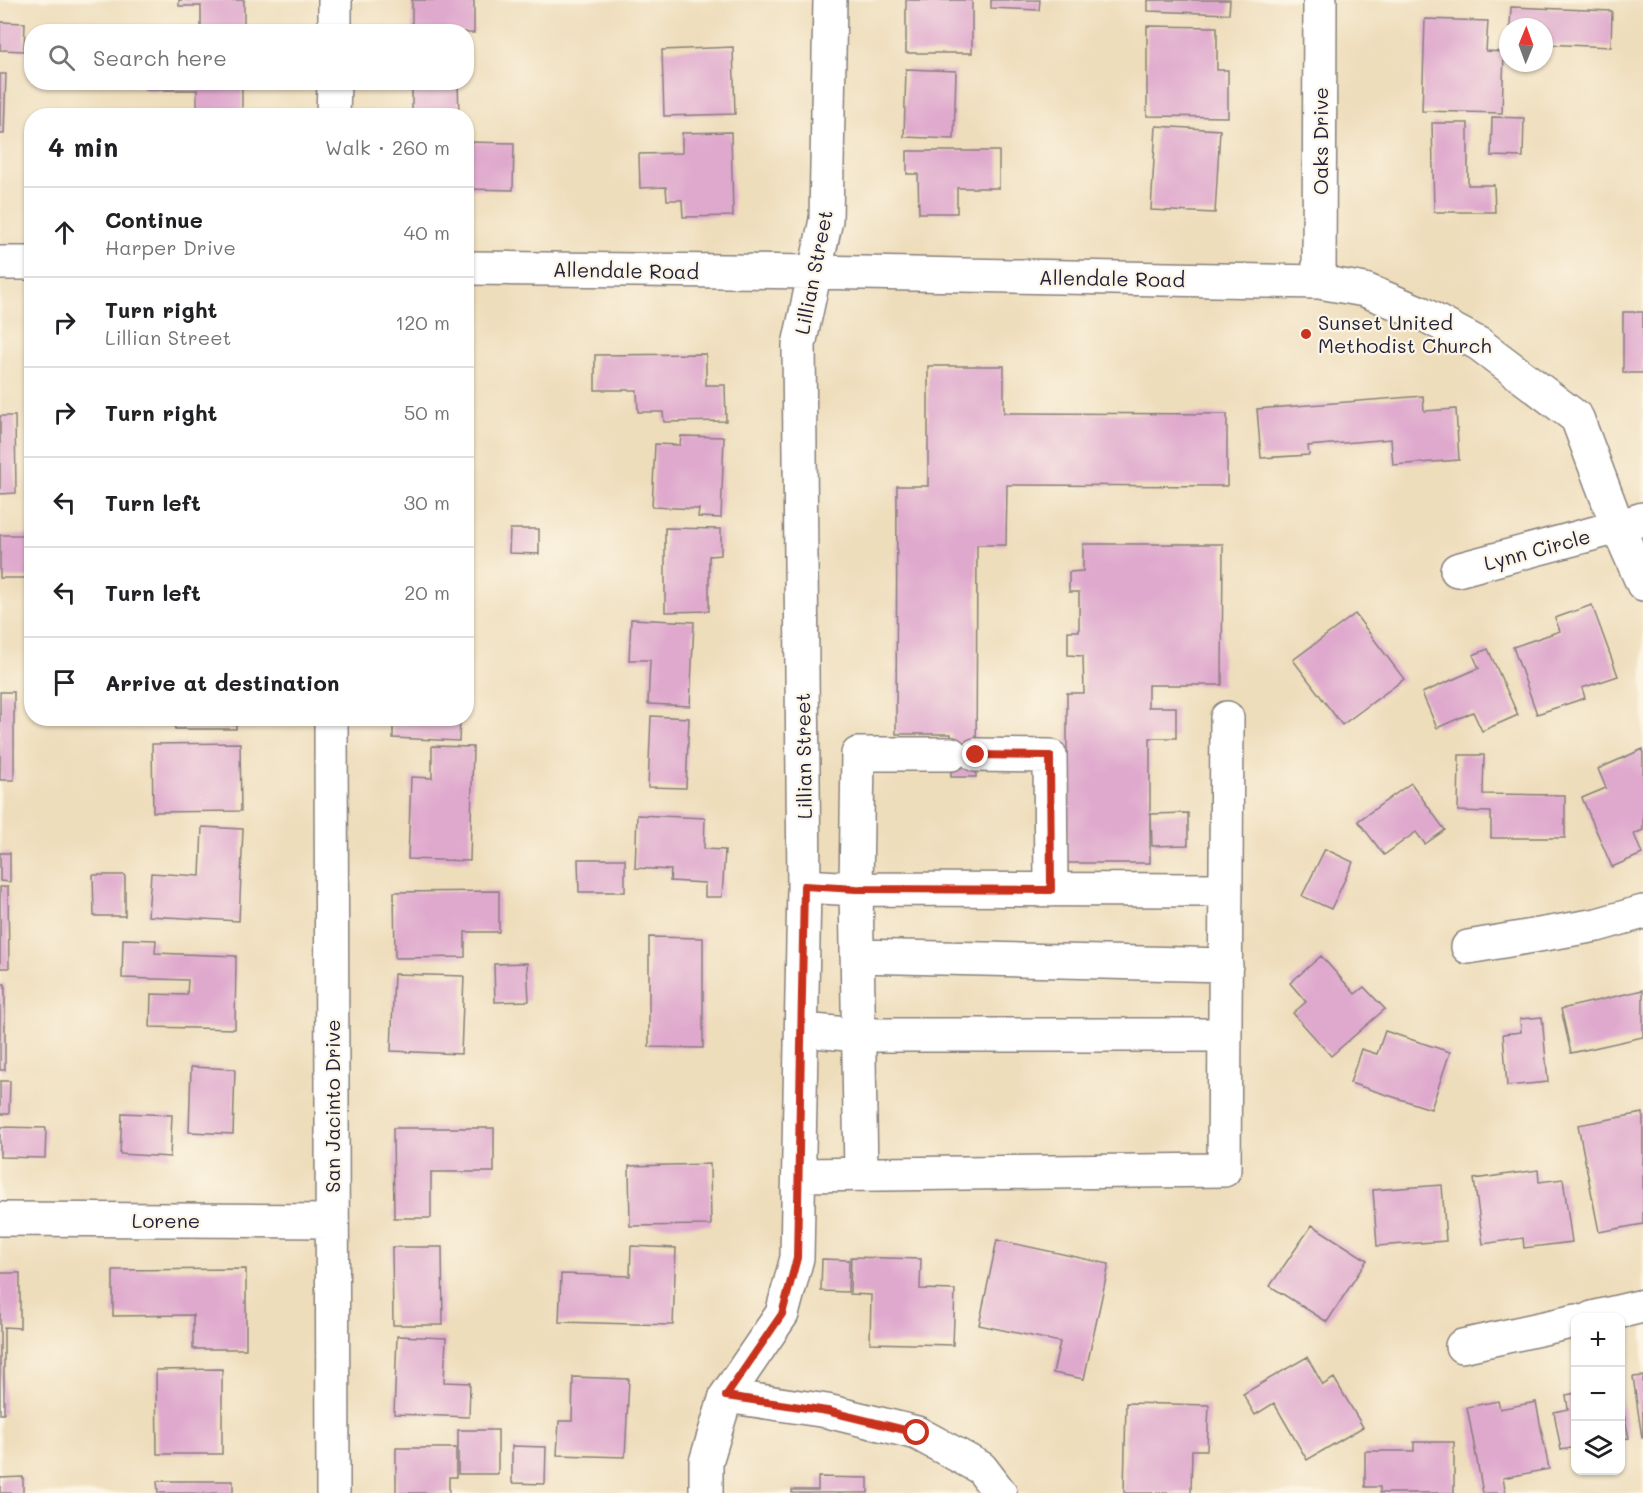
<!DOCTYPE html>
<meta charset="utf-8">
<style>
body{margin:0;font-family:Mali,sans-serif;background:#f6f6f6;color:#202124}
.controls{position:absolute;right:18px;bottom:18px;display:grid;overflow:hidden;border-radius:12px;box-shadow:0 2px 4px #0004}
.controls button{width:54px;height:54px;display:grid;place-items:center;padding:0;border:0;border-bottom:2px solid #e0e0e0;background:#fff;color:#202124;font:30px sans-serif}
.compass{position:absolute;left:1499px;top:18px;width:54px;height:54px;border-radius:50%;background:#fff;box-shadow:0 2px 4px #0004;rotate:1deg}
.stop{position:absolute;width:18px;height:18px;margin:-14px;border:4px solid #c8321e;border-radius:50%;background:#fff}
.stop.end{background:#c8321e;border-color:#fff;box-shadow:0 2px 6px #0008}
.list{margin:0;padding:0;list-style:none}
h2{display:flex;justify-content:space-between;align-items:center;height:78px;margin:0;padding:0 24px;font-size:26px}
h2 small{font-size:20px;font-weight:400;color:#757577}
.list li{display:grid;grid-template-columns:39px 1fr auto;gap:18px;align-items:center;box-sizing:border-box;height:90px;padding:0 24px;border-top:2px solid #e0e0e0}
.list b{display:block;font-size:22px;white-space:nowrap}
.list p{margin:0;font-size:20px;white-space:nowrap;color:#757577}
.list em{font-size:20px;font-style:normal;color:#757577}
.icon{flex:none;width:33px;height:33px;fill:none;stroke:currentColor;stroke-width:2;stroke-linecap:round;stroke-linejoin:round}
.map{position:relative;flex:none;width:1643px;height:1493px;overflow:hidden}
.search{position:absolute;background:#fff;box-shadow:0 2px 4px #0004;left:24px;top:24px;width:450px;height:66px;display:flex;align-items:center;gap:15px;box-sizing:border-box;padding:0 21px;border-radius:24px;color:#757577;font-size:22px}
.panel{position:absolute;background:#fff;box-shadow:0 2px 4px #0004;left:24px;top:108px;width:450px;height:618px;border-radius:24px}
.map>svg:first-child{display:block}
</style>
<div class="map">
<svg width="1643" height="1493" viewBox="0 0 1643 1493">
<rect width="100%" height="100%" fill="#fcf5e5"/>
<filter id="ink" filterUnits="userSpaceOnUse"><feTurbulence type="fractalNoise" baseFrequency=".0167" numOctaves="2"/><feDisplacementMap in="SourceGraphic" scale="12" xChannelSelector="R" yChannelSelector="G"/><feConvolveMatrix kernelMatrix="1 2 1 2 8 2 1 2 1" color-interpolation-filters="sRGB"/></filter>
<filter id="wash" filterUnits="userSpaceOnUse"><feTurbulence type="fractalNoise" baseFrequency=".008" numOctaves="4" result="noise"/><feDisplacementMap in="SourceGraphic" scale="24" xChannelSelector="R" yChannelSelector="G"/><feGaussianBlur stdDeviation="1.35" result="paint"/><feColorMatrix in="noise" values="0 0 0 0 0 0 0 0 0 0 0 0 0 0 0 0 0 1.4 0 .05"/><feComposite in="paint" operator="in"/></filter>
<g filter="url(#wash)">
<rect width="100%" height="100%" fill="#edb"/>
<g id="blocks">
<path fill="#dfa9cd" d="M179 0H244V32H201V6H179Z
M412 0H474V33H466V32H412Z
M906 0H972V53H906Z
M991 0H1040L1039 10 991 8Z
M1148 0H1230L1229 14 1148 11Z
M1511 7 1612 11 1611 47 1544 44V27H1510Z
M1425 19 1488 21 1486 51 1504 52 1502 113 1422 111Z
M0 22 25 23 24 51 0 50Z
M1147 26 1217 27V70H1228V117L1147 116Z
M733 47 735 114 664 116 662 50Z
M906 69 956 71 954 139 904 137Z
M0 74H6L4 134H0Z
M145 82H242V116H197V90H145Z
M412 82H458L459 116H412Z
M1492 117 1524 118 1523 157 1491 156Z
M1432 123H1468V185H1494L1495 212H1434Z
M1156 126 1220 130 1215 213 1151 210Z
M731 132 733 216 683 217 682 200H667L666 187 640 188 639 154 682 153V133Z
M466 142 514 143 513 190 466 189Z
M907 151H999V188H957V213H919L918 174H907Z
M1623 312H1643V373H1623Z
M706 354V385H725L726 421 664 422 663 412H638L637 390H595V355Z
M928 366H1004V413L1227 414V486L1007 485 1006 545H977L976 777H951V734H896L897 486H928Z
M1423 396 1424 411 1456 409 1459 460 1393 465 1391 439 1308 446 1309 455 1261 458 1257 409Z
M0 416H15L16 493 0 494Z
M681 436 724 437 721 518 698 517 699 509 652 507 655 444 680 445Z
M665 528 721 529V555L709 556V611L665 612Z
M510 529H539V554L509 553Z
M0 535H31L30 578H0Z
M1083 544H1223L1222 685H1148V707H1176V738H1150V863H1067V693H1084L1083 656 1068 655V631H1079V592H1069V572L1083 571Z
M1592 605 1618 676 1582 688 1585 698 1537 714 1513 647 1560 631 1555 618Z
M1355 614 1404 679 1342 725 1293 660Z
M631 619 694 622 690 706 648 704 650 660H629Z
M1488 649 1518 715 1482 731 1473 712 1437 728 1422 693 1479 668 1473 655Z
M0 692H14V780H0Z
M651 716 689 718 686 788 648 787Z
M174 718H236V729H175Z
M393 718H460L459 741 393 738Z
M240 743 241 811 153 812 152 744Z
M432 746 473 747 470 861 408 859 411 777 432 778Z
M1643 749V830L1634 834 1642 854 1612 867 1582 798 1606 788 1598 769Z
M1459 755H1484L1483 794 1565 795V838H1491V812L1458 811Z
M1411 783 1445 830 1425 844 1416 832 1384 855 1358 821Z
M1188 813V845L1152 846 1151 814Z
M637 815 705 818 704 849 725 850 722 897H705V883L670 881 671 870 635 868Z
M202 827 243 829 239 921 148 916 151 873 200 876Z
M1325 849 1353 862 1331 909 1302 896Z
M0 853H10V882L0 881Z
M578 859H625V892H579Z
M93 875H125V916H94Z
M0 887H8L9 968H0Z
M499 891V932H465V957L395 958 394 892Z
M649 937 703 938V1048L649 1047Z
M123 939 156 940 155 953 236 956 235 1029 150 1027 151 994 187 995 188 980 122 978Z
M1321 956 1355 994 1364 987 1385 1009 1331 1056 1293 1013 1306 1002 1290 983Z
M527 963 529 1001 495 1002 494 964Z
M394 974 464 976 461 1054 391 1051Z
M0 984H5V1070H0Z
M1643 990V1037L1571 1053 1561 1009Z
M1542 1017 1548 1082 1507 1086 1503 1034 1521 1032 1520 1019Z
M1385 1031 1450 1052 1431 1109 1350 1083 1361 1049 1377 1054Z
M191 1067 235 1069 233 1134 189 1132Z
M0 1081H10L9 1114H0Z
M122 1113 172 1115 170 1157 120 1154Z
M1643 1113V1224L1599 1232 1578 1125Z
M0 1127 46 1128 45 1158 0 1157Z
M393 1128H494V1172H431V1218H394Z
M710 1164 711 1225 630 1226 629 1166Z
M1538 1170 1539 1182 1563 1179 1572 1242 1524 1248 1523 1238 1483 1244 1474 1179Z
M1442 1185 1446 1241 1377 1246 1373 1190Z
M1312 1225 1367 1260 1327 1322 1270 1286Z
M997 1240 1109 1264 1084 1379 1053 1373 1060 1342 979 1325Z
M631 1246 676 1248 673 1325 559 1322 561 1274 630 1276Z
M392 1247H442L443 1325H393Z
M851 1257 921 1259 920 1289 955 1290 953 1345 870 1343 871 1295 850 1294Z
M822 1259 849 1260 848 1292 821 1291Z
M246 1269V1349H193V1315L113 1316V1270Z
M0 1273H20V1328L4 1327V1414H0Z
M397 1336 446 1338 444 1382 470 1383 469 1417 394 1414Z
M1307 1357 1323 1385 1334 1378 1363 1427 1307 1460 1274 1403 1255 1415 1243 1394Z
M222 1369V1454H157L156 1370Z
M1643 1376V1438H1642L1633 1377Z
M573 1377 629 1379 625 1457 557 1455 559 1421H572Z
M1576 1393V1447L1561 1450 1554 1412 1568 1409 1566 1395Z
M1620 1394 1629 1438 1620 1439Z
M1498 1401 1500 1409 1536 1402 1549 1469 1503 1478 1506 1493H1483L1467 1407Z
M1126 1403 1209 1405 1207 1450H1192L1191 1493H1124Z
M458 1430H498V1474H458Z
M1414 1442H1454V1493H1380V1487H1365V1451H1414Z
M512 1446 546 1447 545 1484 512 1483Z
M396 1448H456V1477H449V1493H396Z
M23 1477V1493H0V1478Z
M818 1477 868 1478V1493H792V1490H818Z
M157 1481H233V1493H158Z"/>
</g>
</g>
<g filter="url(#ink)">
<use href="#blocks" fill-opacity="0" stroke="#88807b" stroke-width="1.5"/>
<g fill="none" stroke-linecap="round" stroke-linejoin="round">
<g stroke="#88807b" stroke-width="36">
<path id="minor" d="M335 32V0
M333 116 334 82
M0 263H32
M466 268 813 272 1319 282 1365 290 1421 313 1479 344 1577 418 1618 527 1643 584
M1319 282 1320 0
M1457 570 1618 527 1643 519
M331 718 333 1493
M976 755 1050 756 1051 890
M804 886 856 889 1226 890
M1468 947 1597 925 1643 912
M857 956 1226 965
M802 1030 859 1035H1225
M861 1173 856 889 858 754H951
M800 1175 1224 1170 1227 718
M0 1219 332 1221
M1592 1318 1643 1306
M1462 1346 1576 1321
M726 1396 827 1411 917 1433 981 1468 1000 1493
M706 1493V1462L726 1396 782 1314 797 1258 804 886 799 345 826 220 830 0"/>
</g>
<use href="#minor" stroke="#fff" stroke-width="33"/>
</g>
</g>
<g fill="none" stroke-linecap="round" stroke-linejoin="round" filter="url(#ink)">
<path stroke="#c8321e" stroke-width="8" d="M917 1433 827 1411 726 1396 782 1314 797 1258 804 886 856 889 1051 890 1050 756 976 755"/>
</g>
<circle fill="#c8321e" stroke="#fcf5e5" stroke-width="2" cx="1306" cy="334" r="6"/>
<g text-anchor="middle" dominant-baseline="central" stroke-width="4.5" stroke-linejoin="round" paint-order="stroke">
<g font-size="20" fill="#22223b" stroke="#fcf5e5">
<text transform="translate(1320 141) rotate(-90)">Oaks Drive</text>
<text transform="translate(626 270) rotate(1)">Allendale Road</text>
<text transform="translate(813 272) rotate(-79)">Lillian Street</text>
<text transform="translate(1112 278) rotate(1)">Allendale Road</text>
<text transform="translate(1537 549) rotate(-15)">Lynn Circle</text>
<text transform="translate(803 756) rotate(-91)">Lillian Street</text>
<text transform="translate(332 1106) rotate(-90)">San Jacinto Drive</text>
<text x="166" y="1220">Lorene</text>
</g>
<g font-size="20" fill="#22223b" stroke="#fcf5e5" text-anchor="start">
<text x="1318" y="322">Sunset United<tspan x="1318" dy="23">Methodist Church</tspan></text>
</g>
</g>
</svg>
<div class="controls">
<button>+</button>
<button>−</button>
<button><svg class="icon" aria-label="layers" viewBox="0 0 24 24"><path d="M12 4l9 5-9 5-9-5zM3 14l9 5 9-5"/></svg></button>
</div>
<svg class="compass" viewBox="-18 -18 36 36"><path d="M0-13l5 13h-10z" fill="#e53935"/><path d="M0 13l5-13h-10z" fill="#757577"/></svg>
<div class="stop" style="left:917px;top:1433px"></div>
<div class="stop end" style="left:976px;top:755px"></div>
<div class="search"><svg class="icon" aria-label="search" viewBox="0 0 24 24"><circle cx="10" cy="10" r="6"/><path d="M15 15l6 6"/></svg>Search here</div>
<section class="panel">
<h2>4 min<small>Walk · 260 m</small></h2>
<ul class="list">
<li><svg class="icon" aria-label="ahead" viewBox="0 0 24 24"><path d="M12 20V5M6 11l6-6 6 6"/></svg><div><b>Continue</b><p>Harper Drive</p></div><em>40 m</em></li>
<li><svg class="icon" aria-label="right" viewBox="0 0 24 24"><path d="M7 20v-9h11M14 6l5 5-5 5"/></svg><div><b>Turn right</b><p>Lillian Street</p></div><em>120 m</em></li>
<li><svg class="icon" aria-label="right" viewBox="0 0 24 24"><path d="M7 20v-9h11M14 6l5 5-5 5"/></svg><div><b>Turn right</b></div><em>50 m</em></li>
<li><svg class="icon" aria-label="left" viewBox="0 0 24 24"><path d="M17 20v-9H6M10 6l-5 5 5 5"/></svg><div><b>Turn left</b></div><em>30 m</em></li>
<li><svg class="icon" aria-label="left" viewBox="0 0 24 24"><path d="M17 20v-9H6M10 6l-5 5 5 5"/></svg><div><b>Turn left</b></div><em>20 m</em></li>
<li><svg class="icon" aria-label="arrive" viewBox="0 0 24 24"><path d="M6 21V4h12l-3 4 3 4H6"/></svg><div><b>Arrive at destination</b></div></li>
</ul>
</section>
</div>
